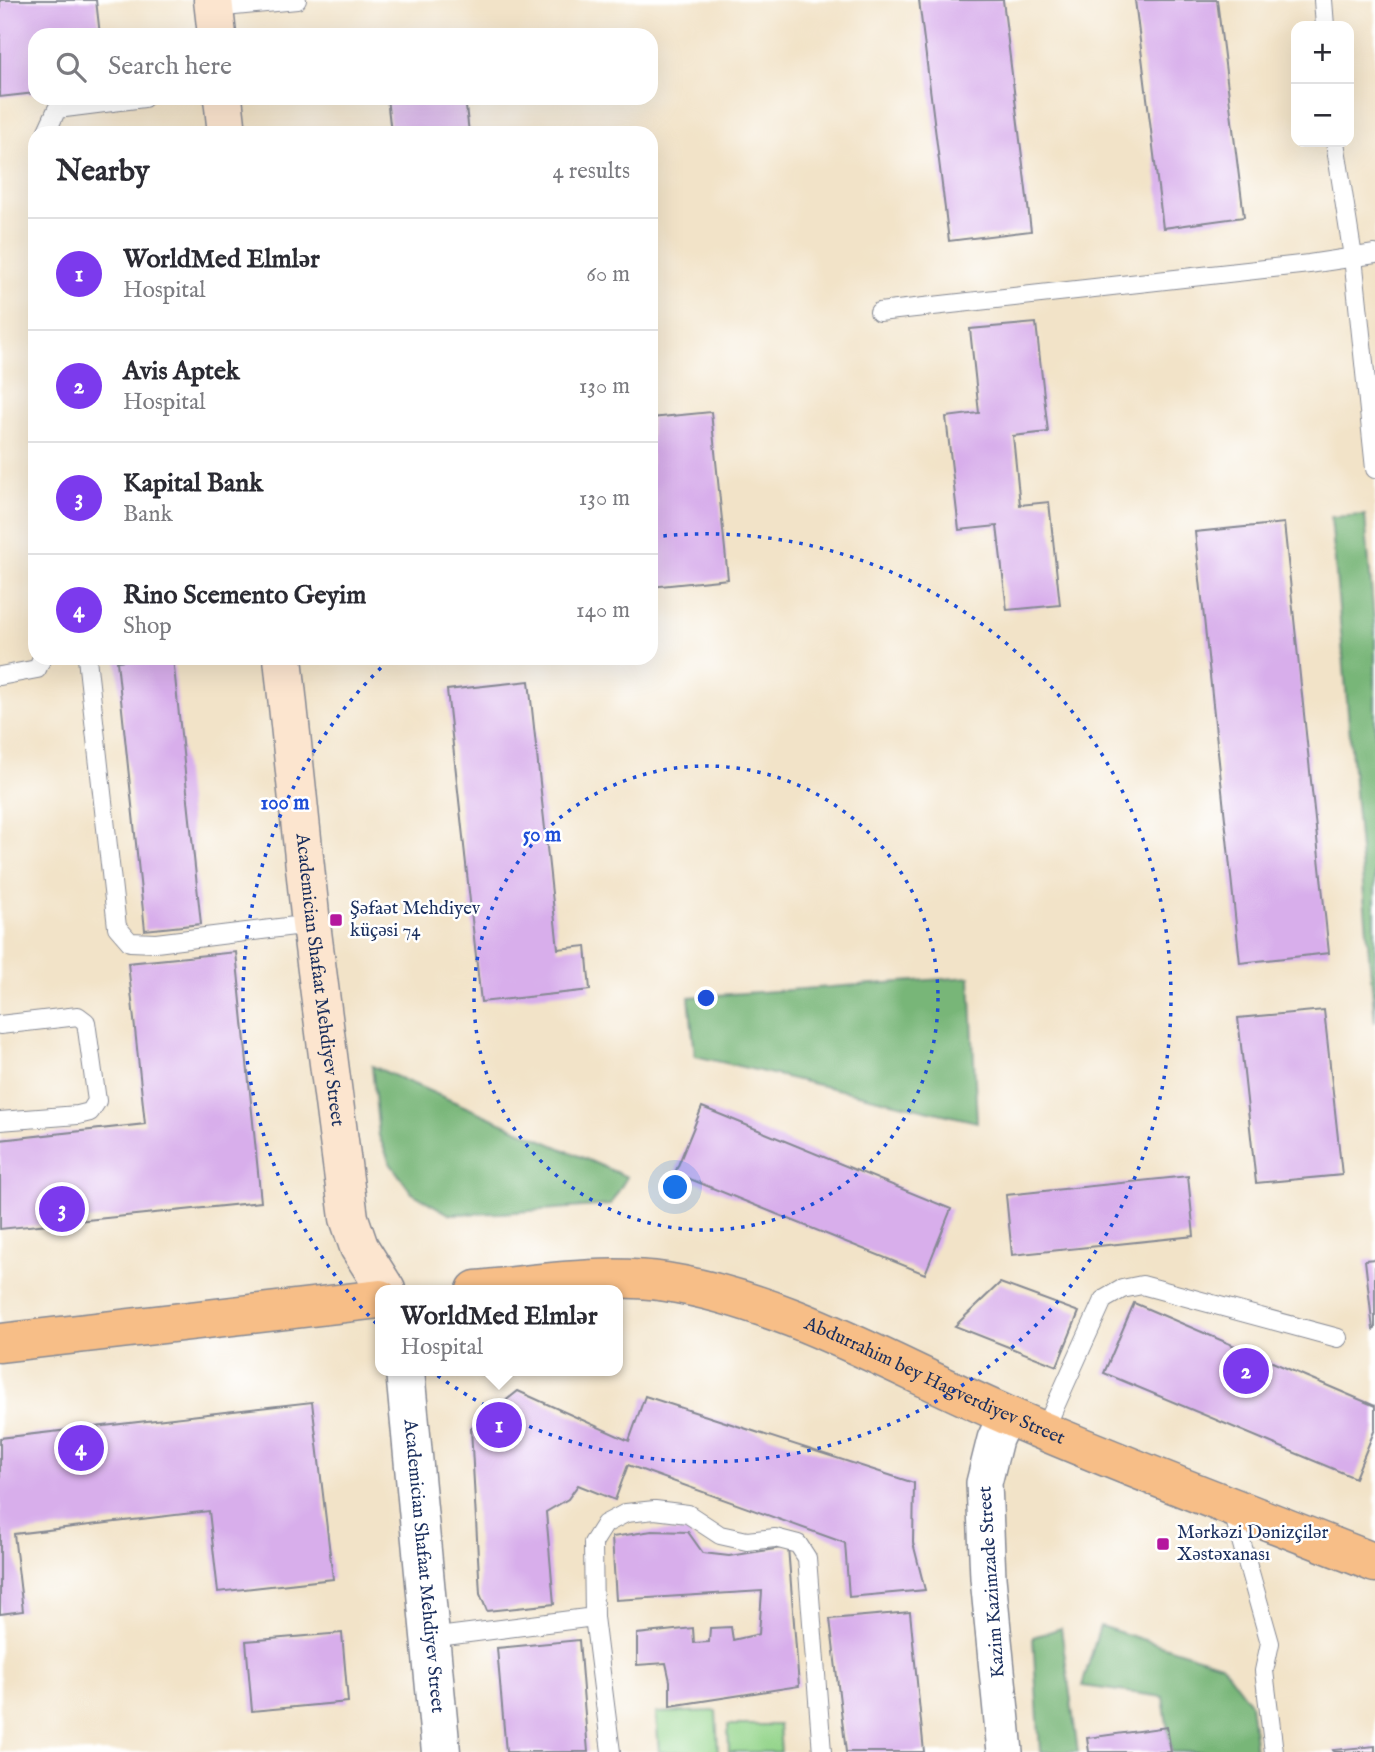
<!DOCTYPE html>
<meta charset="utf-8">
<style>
body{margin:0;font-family:"IM FELL English",serif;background:#f2f2f3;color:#2b2b33}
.controls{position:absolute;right:21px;top:21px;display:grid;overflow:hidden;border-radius:14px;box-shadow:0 7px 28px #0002}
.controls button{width:63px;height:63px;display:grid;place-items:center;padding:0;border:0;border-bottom:2px solid #e1e1e2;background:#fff;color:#2b2b33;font:35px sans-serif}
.you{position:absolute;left:676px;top:1188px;width:24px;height:24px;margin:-18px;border:5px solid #fff;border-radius:50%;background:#1a73e8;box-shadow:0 0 0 10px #1a73e833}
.badge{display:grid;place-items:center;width:46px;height:46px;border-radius:50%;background:#7c3aed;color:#fff;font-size:23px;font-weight:700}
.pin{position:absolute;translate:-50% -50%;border:4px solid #fff;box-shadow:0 2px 7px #0006}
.popup{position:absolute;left:375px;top:1285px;width:248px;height:91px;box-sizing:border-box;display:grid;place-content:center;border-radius:14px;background:#fff;filter:drop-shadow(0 2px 5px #0005);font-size:23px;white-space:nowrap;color:#7c7c81}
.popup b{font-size:26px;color:#2b2b33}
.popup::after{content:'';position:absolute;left:50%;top:100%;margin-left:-14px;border:14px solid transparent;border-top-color:#fff}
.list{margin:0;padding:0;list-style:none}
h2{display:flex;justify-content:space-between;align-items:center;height:91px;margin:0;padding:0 28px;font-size:30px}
h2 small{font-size:23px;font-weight:400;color:#7c7c81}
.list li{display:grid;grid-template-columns:46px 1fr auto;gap:21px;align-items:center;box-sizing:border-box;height:112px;padding:0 28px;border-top:2px solid #e1e1e2}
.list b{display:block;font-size:26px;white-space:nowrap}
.list p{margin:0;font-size:23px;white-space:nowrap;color:#7c7c81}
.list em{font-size:23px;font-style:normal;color:#7c7c81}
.icon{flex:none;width:38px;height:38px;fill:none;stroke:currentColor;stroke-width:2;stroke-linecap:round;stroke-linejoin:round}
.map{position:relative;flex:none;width:1375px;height:1752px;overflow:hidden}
.search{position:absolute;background:#fff;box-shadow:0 7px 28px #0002;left:28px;top:28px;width:630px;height:77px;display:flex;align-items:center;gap:18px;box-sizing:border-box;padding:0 24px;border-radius:21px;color:#7c7c81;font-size:26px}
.panel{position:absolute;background:#fff;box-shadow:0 7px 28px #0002;left:28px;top:126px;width:630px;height:539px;border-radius:21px}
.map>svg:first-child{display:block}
</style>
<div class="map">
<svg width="1375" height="1752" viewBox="0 0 1375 1752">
<rect width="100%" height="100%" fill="#fff"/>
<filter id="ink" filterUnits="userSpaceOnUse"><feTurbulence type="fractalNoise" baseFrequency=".0143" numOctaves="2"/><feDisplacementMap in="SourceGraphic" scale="14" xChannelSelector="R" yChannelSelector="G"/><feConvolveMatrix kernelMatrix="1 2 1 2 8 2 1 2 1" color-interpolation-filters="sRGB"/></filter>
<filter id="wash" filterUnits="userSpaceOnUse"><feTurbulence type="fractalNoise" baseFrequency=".00686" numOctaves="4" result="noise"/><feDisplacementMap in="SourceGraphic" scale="28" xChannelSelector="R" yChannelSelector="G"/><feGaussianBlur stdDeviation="1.57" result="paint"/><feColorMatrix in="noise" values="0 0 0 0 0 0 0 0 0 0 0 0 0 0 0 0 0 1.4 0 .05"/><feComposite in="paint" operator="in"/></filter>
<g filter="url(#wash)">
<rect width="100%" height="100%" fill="#f2e3c8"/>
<path fill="#95d58c" stroke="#588275" stroke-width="2" d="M716 1711 718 1752H659L656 1713Z
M728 1725H779L781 1752H729Z"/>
<path fill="#78b678" stroke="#4a726b" stroke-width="2" d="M1365 515 1375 633V1023L1331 517Z
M970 977 977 1122 695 1056 689 997Z
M372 1066 627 1177 610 1205 501 1213 449 1214 412 1193 390 1163 379 1136Z
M1100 1626 1221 1664 1250 1703 1256 1752H1171L1163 1697 1082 1686Z
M1061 1628 1078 1752H1040L1033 1637Z"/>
<g id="blocks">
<path fill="#d8aeeb" d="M0 0H96L100 35H35V93L0 97Z
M919 0H1003L1031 231 949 241Z
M1135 0H1217L1244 217 1163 228Z
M387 98H465L469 133H391Z
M1036 323 1048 432 1013 436 1020 505 1049 502 1060 605 1007 610 997 526 959 530 946 417 979 413 970 329Z
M711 412 728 579 651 587V418Z
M1284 523 1329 953 1240 963 1195 532Z
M146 658H173L201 924 145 930 117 661Z
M529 681 558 949 586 946 590 990 481 1002 447 690Z
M236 952 261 1202 0 1229V1140L145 1124 128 963Z
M1324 1010 1342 1175 1256 1183 1238 1018Z
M702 1107 951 1209 925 1274 675 1173Z
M1188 1176 1194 1236 1012 1255 1006 1195Z
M1375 1259V1329L1373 1330 1365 1260Z
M1000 1283 1079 1312 1057 1366 955 1326Z
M1134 1303 1375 1406V1429L1355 1478 1104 1373Z
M518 1391 629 1441 645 1396 914 1483 913 1543 925 1590 849 1597 845 1543 628 1465 615 1500 578 1485 568 1499 546 1512 554 1604 487 1611 480 1594 471 1428Z
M312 1402 333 1579 218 1592 209 1511 14 1534 23 1611 0 1614V1438Z
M652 1531 688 1532 703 1553 729 1556 788 1547 799 1686 670 1706V1681L666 1663 637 1665V1634L693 1628 694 1643 709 1642 710 1628 731 1627 733 1640 759 1634 762 1591 616 1600 612 1537Z
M910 1612 924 1752H846L830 1619Z
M342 1633 348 1702 252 1711 246 1641Z
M579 1640 588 1752H506L497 1648Z
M1167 1727 1171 1752H1089L1087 1738Z
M1375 1746V1752H1334L1333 1750Z"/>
</g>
</g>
<g filter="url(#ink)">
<use href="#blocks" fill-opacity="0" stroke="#868993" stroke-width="2"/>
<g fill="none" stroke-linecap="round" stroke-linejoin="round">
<g stroke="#868993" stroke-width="20">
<path id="service" d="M1323 0 1325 26
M214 8 297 0
M46 133 57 109 144 98
M1335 142 1353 257 1375 469
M879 312 1309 264 1375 254
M87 658 117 927 130 942 156 943 311 924
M0 676 37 669 42 658
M0 1025 78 1016 86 1022 97 1101 90 1112 78 1115 0 1121
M1044 1431 1103 1300 1122 1289 1142 1285 1338 1338
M1232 1509 1270 1643 1264 1671 1274 1752
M430 1638 594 1617
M611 1752 594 1617 593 1543 605 1524 626 1513 655 1510 688 1514 720 1535 747 1541 775 1538 798 1544 807 1558 822 1752"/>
</g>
<g stroke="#868993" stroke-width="38">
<path id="minor" d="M1005 1752 988 1578 984 1483 995 1439 1006 1415"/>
</g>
<g stroke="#868993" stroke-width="41">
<g id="tertiary">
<path id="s1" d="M405 1371 441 1752"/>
</g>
</g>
<g stroke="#868993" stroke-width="41">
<g id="secondary">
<path d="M213 0 217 35"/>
<path d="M223 98 227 133"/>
<path id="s2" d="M283 658 311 924 349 1218 359 1247 386 1290"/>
</g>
</g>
<g stroke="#868993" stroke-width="41">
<g id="primary">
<path id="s3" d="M476 1290C539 1284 603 1273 666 1282 786 1301 895 1367 1006 1415 1127 1468 1252 1514 1375 1563"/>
<path d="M0 1343 380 1299"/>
</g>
</g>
<use href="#service" stroke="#fff" stroke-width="18"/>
<use href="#minor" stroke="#fff" stroke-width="35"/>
<use href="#tertiary" stroke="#fff" stroke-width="38"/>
<use href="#secondary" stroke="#fce5cf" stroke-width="38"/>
<use href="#primary" stroke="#f7be87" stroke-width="38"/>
</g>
</g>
<g fill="none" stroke="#1d4ed8" stroke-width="3.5" stroke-dasharray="3.5 7">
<circle cx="706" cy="998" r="232"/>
<path d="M653 537A464 464 0 1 1 390 659"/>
</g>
<g fill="#b5179e" stroke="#fff" stroke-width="2.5">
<rect x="329" y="913" width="14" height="14" rx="3.5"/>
<rect x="1156" y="1537" width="14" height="14" rx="3.5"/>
</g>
<g text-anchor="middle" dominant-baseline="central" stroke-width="5" stroke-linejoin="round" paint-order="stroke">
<g font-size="19" fill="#1b2f5e" stroke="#fff" text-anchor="start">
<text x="350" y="909">Şəfaət Mehdiyev<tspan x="350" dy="22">küçəsi 74</tspan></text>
<text x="1177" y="1533">Mərkəzi Dənizçilər<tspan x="1177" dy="22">Xəstəxanası</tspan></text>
</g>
<g font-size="19" fill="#1b2f5e" stroke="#fff">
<text stroke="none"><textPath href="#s2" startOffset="324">Academician Shafaat Mehdiyev Street</textPath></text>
<text stroke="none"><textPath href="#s3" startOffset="478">Abdurrahim bey Hagverdiyev Street</textPath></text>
<text stroke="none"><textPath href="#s1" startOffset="196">Academician Shafaat Mehdiyev Street</textPath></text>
<text transform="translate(992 1582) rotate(-94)">Kazim Kazimzade Street</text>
</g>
</g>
<circle cx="706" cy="998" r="10" fill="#1d4ed8" stroke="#fff" stroke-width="3.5"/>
<g font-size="21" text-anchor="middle" font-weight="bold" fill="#1d4ed8" stroke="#fff" stroke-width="5" stroke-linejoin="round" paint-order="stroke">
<text x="285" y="809">100 m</text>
<text x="542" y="841">50 m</text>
</g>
</svg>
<div class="controls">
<button>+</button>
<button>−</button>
</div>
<div class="you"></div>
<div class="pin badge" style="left:499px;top:1425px">1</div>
<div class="popup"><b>WorldMed Elmlər</b>Hospital</div>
<div class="pin badge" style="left:1246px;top:1371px">2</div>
<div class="pin badge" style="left:62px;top:1209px">3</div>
<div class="pin badge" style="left:81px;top:1448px">4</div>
<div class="search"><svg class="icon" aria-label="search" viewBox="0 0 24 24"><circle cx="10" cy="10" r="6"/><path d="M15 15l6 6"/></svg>Search here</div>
<section class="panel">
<h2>Nearby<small>4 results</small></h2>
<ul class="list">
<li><span class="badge">1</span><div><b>WorldMed Elmlər</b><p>Hospital</p></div><em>60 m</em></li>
<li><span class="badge">2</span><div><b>Avis Aptek</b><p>Hospital</p></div><em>130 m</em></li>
<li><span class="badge">3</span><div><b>Kapital Bank</b><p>Bank</p></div><em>130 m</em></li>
<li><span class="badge">4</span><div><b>Rino Scemento Geyim</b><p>Shop</p></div><em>140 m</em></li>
</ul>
</section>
</div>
